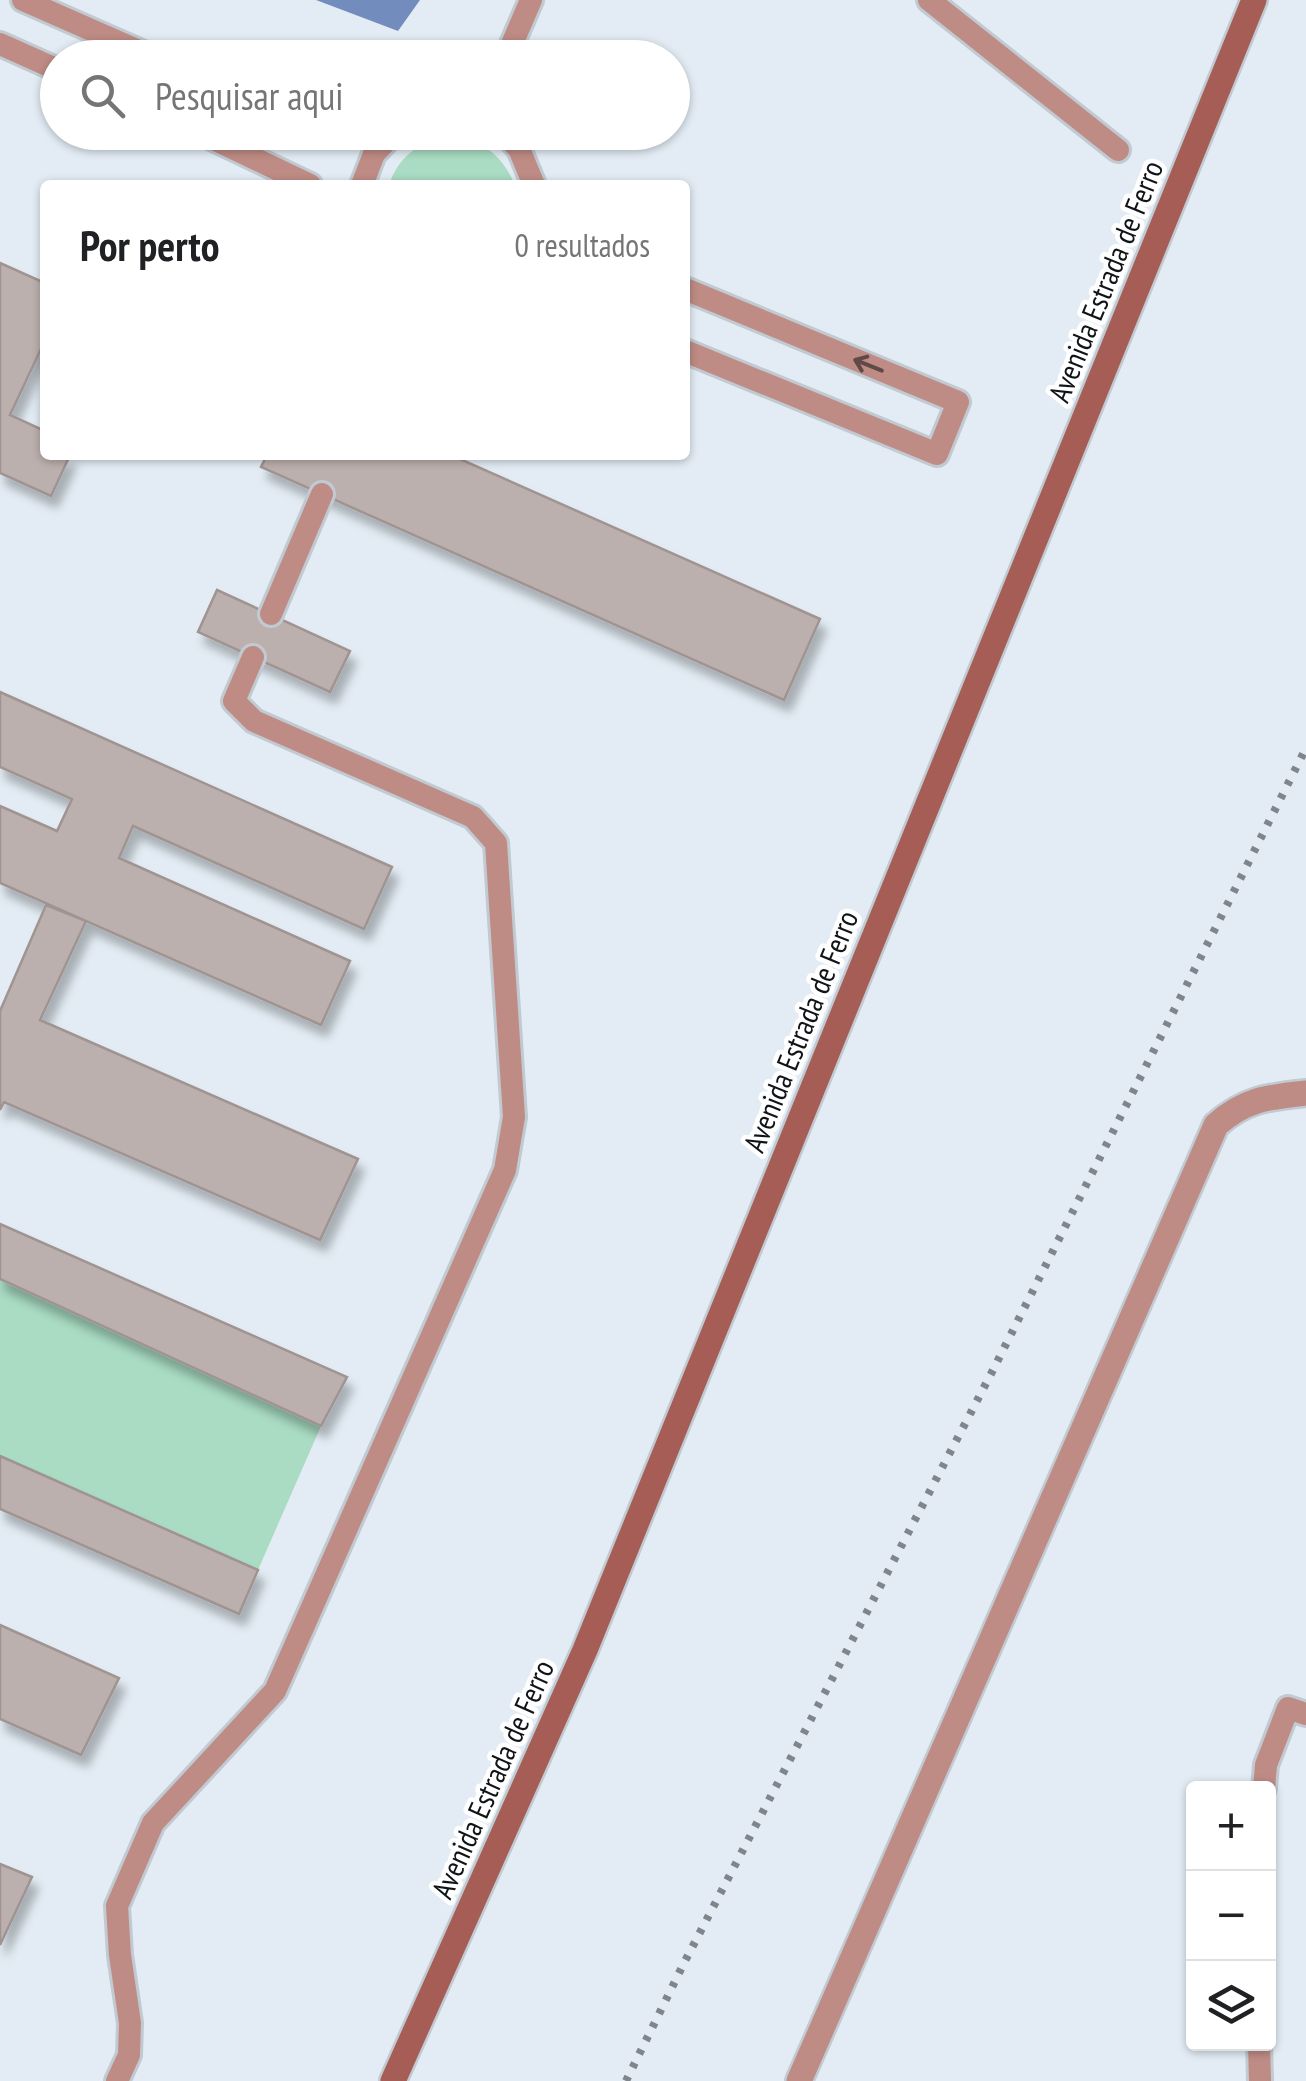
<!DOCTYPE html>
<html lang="pt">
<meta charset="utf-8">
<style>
body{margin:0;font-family:"PT Sans Narrow",sans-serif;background:#f2f2f2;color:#202124}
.controls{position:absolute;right:30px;bottom:30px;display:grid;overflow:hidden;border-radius:10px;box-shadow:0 2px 8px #0004}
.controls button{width:90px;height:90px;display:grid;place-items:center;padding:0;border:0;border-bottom:2px solid #e0e0e0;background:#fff;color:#202124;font:50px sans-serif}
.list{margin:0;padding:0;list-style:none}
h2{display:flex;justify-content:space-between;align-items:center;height:130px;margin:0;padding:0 40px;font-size:42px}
h2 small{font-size:32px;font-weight:400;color:#757577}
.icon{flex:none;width:55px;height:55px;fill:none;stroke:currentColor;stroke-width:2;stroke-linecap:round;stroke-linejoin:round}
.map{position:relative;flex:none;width:1306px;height:2081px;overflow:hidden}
.search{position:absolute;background:#fff;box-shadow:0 2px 8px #0004;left:40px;top:40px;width:650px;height:110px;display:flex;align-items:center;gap:25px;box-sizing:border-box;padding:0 35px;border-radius:55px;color:#757577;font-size:38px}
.panel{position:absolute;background:#fff;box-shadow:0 2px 8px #0004;left:40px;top:180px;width:650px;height:280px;border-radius:10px}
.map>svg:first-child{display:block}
</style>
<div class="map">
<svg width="1306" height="2081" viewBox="0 0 1306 2081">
<defs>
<filter id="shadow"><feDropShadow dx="6" dy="11" stdDeviation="5" flood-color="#0004"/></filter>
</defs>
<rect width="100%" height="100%" fill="#e3ecf4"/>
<path fill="#a9dcc2" d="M447 136C482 140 501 153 515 185H389C399 156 418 143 447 136Z
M0 1279 321 1426 258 1570 0 1456Z"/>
<path fill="#738cbe" d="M316 0H420L398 31Z"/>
<path fill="#bcb0ae" stroke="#a09492" stroke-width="2.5" filter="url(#shadow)" d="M0 263 45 283V351L41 349 10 415 45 431V455H70L51 496 0 473Z
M267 455H451L820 619 784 700 261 467Z
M217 590 350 651 330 692 198 632Z
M0 692 392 867 364 929 133 826 119 858 350 961 321 1025 0 883V806L57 831 72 799 0 767Z
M46 905 86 921 40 1020 358 1159 320 1240 4 1102 0 1110V1011Z
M0 1224 347 1377 321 1426 0 1279Z
M0 1456 258 1570 239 1614 0 1509Z
M0 1625 119 1678 81 1755 0 1719Z
M0 1864 32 1877 0 1945Z"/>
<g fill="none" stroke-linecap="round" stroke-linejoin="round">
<g stroke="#c1c9d1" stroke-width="28">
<path id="lane" d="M23 0 155 58
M929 0 1118 150
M0 44 58 70
M506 58 531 0
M199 132 310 185
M337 132 349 136H390
M503 132 519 149 534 185
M362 185 374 154 395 132
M685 289 958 402 937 454 685 351
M271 614 322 494
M1264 1788 1266 1765 1288 1708 1306 1714
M1259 2044 1260 2081
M117 2081 129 2055 130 2023 120 1955 117 1906 153 1823 275 1691 505 1170 514 1117 496 843 473 817 254 721 234 701 253 657"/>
</g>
<g stroke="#c1c9d1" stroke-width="30">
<path id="street" d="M799 2081 1216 1125C1245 1099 1268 1097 1306 1093"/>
</g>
<g stroke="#c1c9d1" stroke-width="30">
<path id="secondary" d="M393 2081 585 1650 1254 0"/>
</g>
<use href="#lane" stroke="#bf8c85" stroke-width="22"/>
<use href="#street" stroke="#bf8c85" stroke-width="25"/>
<use href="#secondary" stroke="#a55d55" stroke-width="25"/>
<path stroke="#7f858b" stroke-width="8" stroke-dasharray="5 10" stroke-linecap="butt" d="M626 2081 684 1963 993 1370 1306 748"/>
</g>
<defs><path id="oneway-shaft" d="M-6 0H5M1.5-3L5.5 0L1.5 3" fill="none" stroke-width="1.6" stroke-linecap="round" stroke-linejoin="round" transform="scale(2.5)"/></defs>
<use stroke="#5f4a48" href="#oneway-shaft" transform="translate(868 365) rotate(-158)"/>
<g text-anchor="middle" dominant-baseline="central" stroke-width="9" stroke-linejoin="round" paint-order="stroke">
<g font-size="30" fill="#111417" stroke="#fff">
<text transform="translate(1105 281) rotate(-68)">Avenida Estrada de Ferro</text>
<text transform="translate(800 1031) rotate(-68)">Avenida Estrada de Ferro</text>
<text transform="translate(492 1779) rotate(-66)">Avenida Estrada de Ferro</text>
</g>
</g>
</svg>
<div class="controls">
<button>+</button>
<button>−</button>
<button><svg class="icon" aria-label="layers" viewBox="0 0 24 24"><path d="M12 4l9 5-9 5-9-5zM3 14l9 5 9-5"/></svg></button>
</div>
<div class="search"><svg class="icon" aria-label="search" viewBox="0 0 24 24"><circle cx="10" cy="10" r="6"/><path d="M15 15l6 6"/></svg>Pesquisar aqui</div>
<section class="panel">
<h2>Por perto<small>0 resultados</small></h2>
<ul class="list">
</ul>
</section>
</div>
